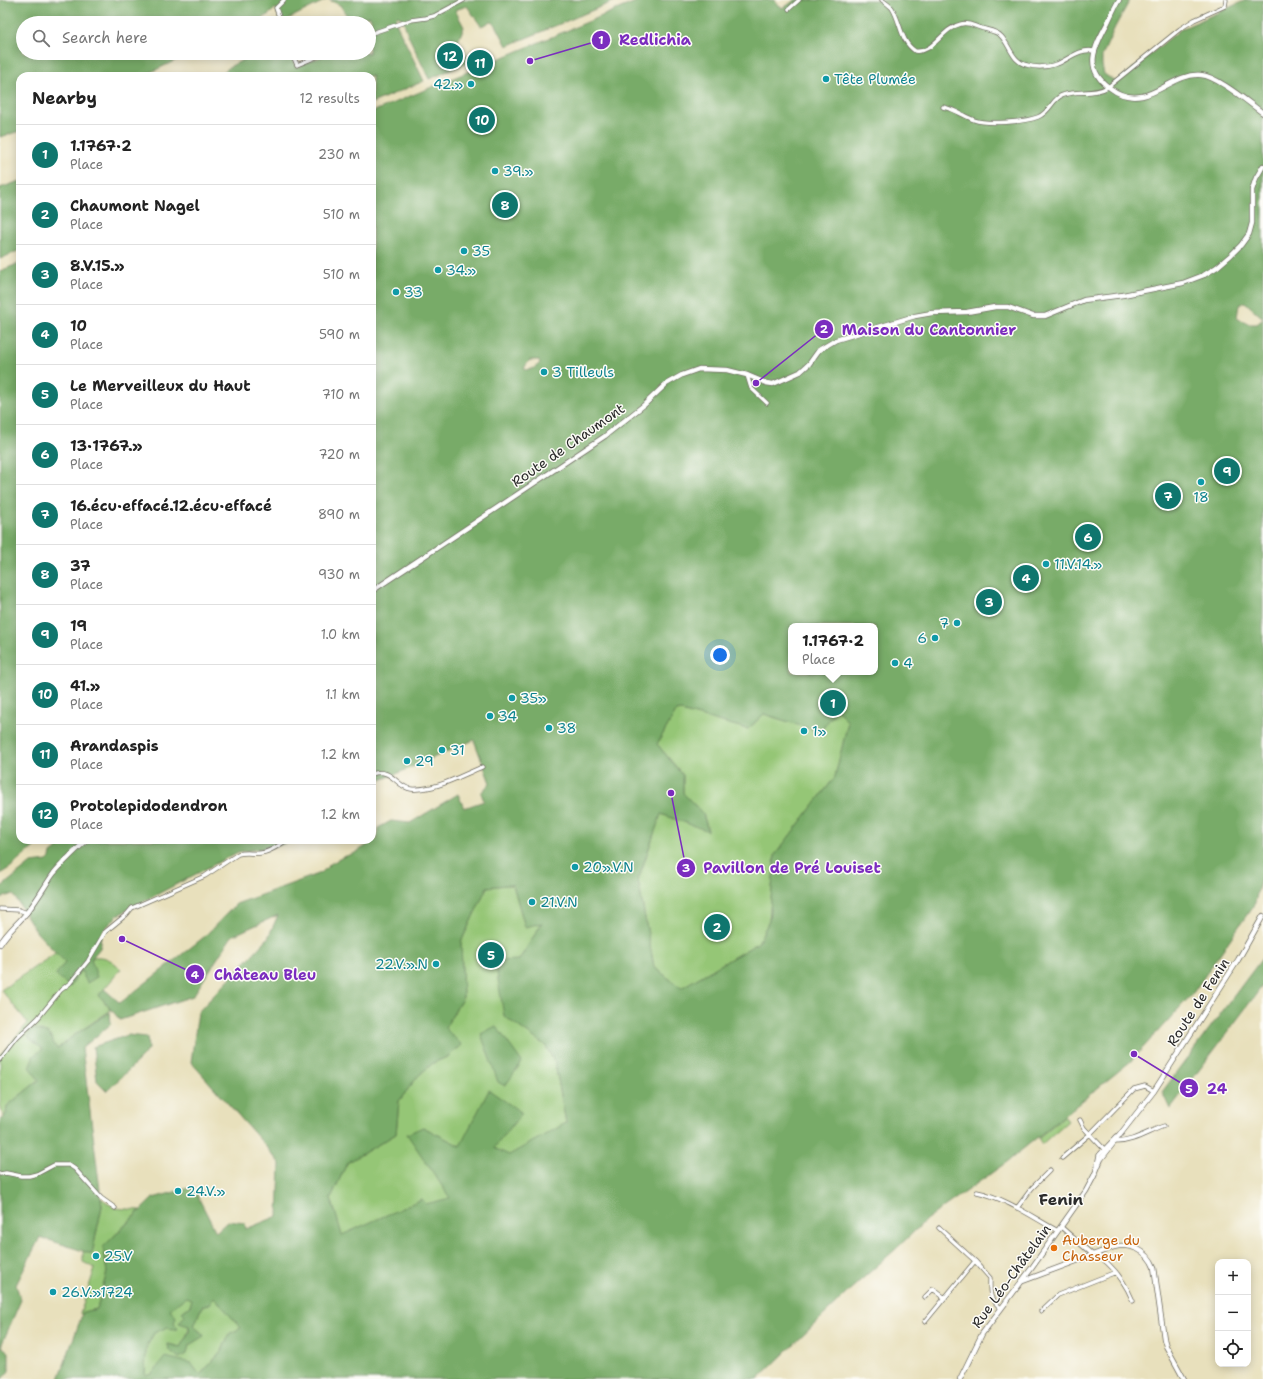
<!DOCTYPE html>
<meta charset="utf-8">
<style>
body{margin:0;font-family:"Shantell Sans",sans-serif;background:#f2f2f2;color:#222}
.controls{position:absolute;right:12px;bottom:12px;display:grid;overflow:hidden;border-radius:8px;box-shadow:0 2px 10px #0003}
.controls button{width:36px;height:36px;display:grid;place-items:center;padding:0;border:0;border-bottom:1px solid #e0e0e0;background:#fff;color:#222;font:20px sans-serif}
.you{position:absolute;left:720px;top:655px;width:14px;height:14px;margin:-10px;border:3px solid #fff;border-radius:50%;background:#1a73e8;box-shadow:0 0 0 6px #1a73e833}
.badge{display:grid;place-items:center;width:26px;height:26px;border-radius:50%;background:#0f766e;color:#fff;font-size:13px;font-weight:700}
.pin{position:absolute;translate:-50% -50%;border:2px solid #fff;box-shadow:0 1px 4px #0006}
.popup{position:absolute;left:788px;top:623px;width:90px;height:52px;box-sizing:border-box;display:grid;place-content:center;border-radius:8px;background:#fff;filter:drop-shadow(0 1px 3px #0005);font-size:13px;white-space:nowrap;color:#767676}
.popup b{font-size:15px;color:#222}
.popup::after{content:'';position:absolute;left:50%;top:100%;margin-left:-8px;border:8px solid transparent;border-top-color:#fff}
.list{margin:0;padding:0;list-style:none}
h2{display:flex;justify-content:space-between;align-items:center;height:52px;margin:0;padding:0 16px;font-size:17px}
h2 small{font-size:13px;font-weight:400;color:#767676}
.list li{display:grid;grid-template-columns:26px 1fr auto;gap:12px;align-items:center;box-sizing:border-box;height:60px;padding:0 16px;border-top:1px solid #e0e0e0}
.list b{display:block;font-size:15px;white-space:nowrap}
.list p{margin:0;font-size:13px;white-space:nowrap;color:#767676}
.list em{font-size:13px;font-style:normal;color:#767676}
.icon{flex:none;width:22px;height:22px;fill:none;stroke:currentColor;stroke-width:2;stroke-linecap:round;stroke-linejoin:round}
.map{position:relative;flex:none;width:1263px;height:1379px;overflow:hidden}
.search{position:absolute;background:#fff;box-shadow:0 2px 10px #0003;left:16px;top:16px;width:360px;height:44px;display:flex;align-items:center;gap:10px;box-sizing:border-box;padding:0 14px;border-radius:22px;color:#767676;font-size:15px}
.panel{position:absolute;background:#fff;box-shadow:0 2px 10px #0003;left:16px;top:72px;width:360px;height:772px;border-radius:12px}
.map>svg:first-child{display:block}
</style>
<div class="map">
<svg width="1263" height="1379" viewBox="0 0 1263 1379">
<rect width="100%" height="100%" fill="#fdfcf7"/>
<filter id="ink" filterUnits="userSpaceOnUse"><feTurbulence type="fractalNoise" baseFrequency=".025" numOctaves="2"/><feDisplacementMap in="SourceGraphic" scale="8" xChannelSelector="R" yChannelSelector="G"/><feConvolveMatrix kernelMatrix="1 2 1 2 8 2 1 2 1" color-interpolation-filters="sRGB"/></filter>
<filter id="wash" filterUnits="userSpaceOnUse"><feTurbulence type="fractalNoise" baseFrequency=".012" numOctaves="4" result="noise"/><feDisplacementMap in="SourceGraphic" scale="16" xChannelSelector="R" yChannelSelector="G"/><feGaussianBlur stdDeviation="0.9" result="paint"/><feColorMatrix in="noise" values="0 0 0 0 0 0 0 0 0 0 0 0 0 0 0 0 0 1.4 0 .05"/><feComposite in="paint" operator="in"/></filter>
<g filter="url(#wash)">
<rect width="100%" height="100%" fill="#e8e0bc"/>
<path fill="#95c676" stroke="#607850" d="M837 709 848 722 835 777 775 855 769 921 758 943 681 988 654 967 638 880 661 814 708 830 703 814 683 793V775L657 744 677 710 748 729 764 714 820 732Z
M506 885H513L525 926 542 923 519 960 504 1016 546 1046 555 1063 566 1123 509 1156 494 1148 460 1146 423 1127 451 1198 426 1205 422 1199 342 1236 331 1198 347 1163 396 1134 399 1101 418 1076 433 1063 447 1057 461 1046 445 1028 463 997 461 942 487 887Z
M57 952 65 962 70 987 81 970 94 957C106 956 112 960 121 969L99 995 111 1010 73 1036 57 1049H43L39 1080 7 1106V1115L3 1117 0 1103V1055L28 1023 1 990Z
M1064 1116 1068 1121 1042 1144 1038 1138Z
M101 1198 115 1208 140 1210 103 1247 107 1272 97 1309 83 1312 82 1315 80 1314 95 1268 83 1262V1251L92 1254 102 1206Z
M186 1296 193 1299 190 1306 182 1312C195 1323 187 1336 180 1347L168 1344 169 1350 189 1345 204 1335 194 1326 202 1306 215 1297 241 1328 229 1334 222 1351 200 1375 152 1374 145 1377 146 1348 154 1333 174 1323 170 1309Z"/>
<path fill="#78ab67" stroke="#526b49" fill-rule="evenodd" d="M0 0H326L286 20 287 23H281L276 8 268 15 252 23H23V53H191L143 76H20V131L0 137Z
M329 0H617L507 46 496 25 491 22 481 26 467 6 455 10 464 27 458 41 464 55 479 58 429 79 408 35 403 19 397 16 395 21 424 81 372 103V76H220L229 67 257 53H291L296 67 331 53H369V28L373 26 370 16 349 19 340 5Z
M640 0H775L782 9 795 0H1130L1115 27 1102 56V65L1104 74 1116 82 1181 29 1246 0H1263V318L1245 302 1239 305 1237 317 1248 324H1257L1263 319V868L1255 903 1193 993 1131 1061 1007 1162 927 1219 897 1248 851 1289 758 1379H59L83 1312 97 1309 107 1272 103 1247 153 1198 193 1187 216 1232 228 1221 245 1223 246 1229 278 1216 280 1164 263 1143 191 1062 198 1012 268 938 278 915 232 936 193 996 120 1020 99 995 104 989 120 1003 204 937 236 904 321 873 330 864 343 857 355 853 377 839 378 828 391 821 410 823 458 794 464 808 484 801 481 793 490 783 474 740 396 774 372 783V112ZM530 360H538L540 363C535 368 531 371 524 369L526 365ZM791 626H875V672H791ZM837 709 848 722 835 777 775 855 769 921 758 943 681 988 654 967 638 880 661 814 708 831 703 814 683 793V776L657 744 677 710 748 729 764 714 820 732ZM506 885H513L525 927 542 923 519 960 495 961 504 1016 546 1046 555 1063 566 1123 509 1155 494 1148 522 1113 489 1090 460 1146 423 1127 407 1134 450 1198 426 1204 422 1199 342 1235 331 1198 347 1163 396 1134 399 1101 418 1076 433 1063 447 1057 462 1045 445 1028 463 997 461 942 487 887ZM186 1297 192 1299 190 1306 182 1312 185 1315 179 1323 189 1326V1332L180 1347 168 1344 169 1350 179 1358 187 1354 189 1345 204 1336 194 1326 202 1306 210 1304 214 1297 241 1328 229 1334 222 1351 200 1375 191 1363 165 1357 152 1374 145 1376 146 1348 154 1333 168 1327 171 1330 177 1329 174 1323 176 1317 170 1309Z
M20 181V250L0 259V188Z
M20 263V840H42L11 867 0 874V271Z
M71 840H301L266 848 238 852 118 915 101 933 100 948 91 959 97 977 87 983 81 970 70 987 56 975 65 962 37 933 13 894 0 898V888L31 863 47 861 50 858 51 853 67 841Z
M1263 957V985L1170 1109 1162 1092Z
M110 1012 111 1024 82 1048 102 1206 92 1254 40 1237 16 1285 21 1300 1 1346 9 1352V1371L2 1379H0V1120L6 1115 7 1106 39 1080 29 1067 34 1055 43 1049 30 1039 28 1036 32 1028 49 1034 57 1049 73 1036Z
M496 1026 522 1062 505 1086 498 1082 481 1034Z
M128 1035 147 1037 148 1049 142 1057 107 1091 97 1081 93 1047Z"/>
</g>
<g filter="url(#ink)">
<g fill="none" stroke-linecap="round" stroke-linejoin="round">
<g stroke="#6d6a5e" stroke-width="5">
<path id="minor" d="M882 0C885 2 889 5 892 8 901 22 900 41 915 51 933 54 942 28 961 24 969 22 974 26 981 28 987 30 997 31 1001 36 1010 45 1012 62 1027 65 1036 68 1048 67 1057 64 1069 59 1080 48 1094 51
M789 9 799 0
M281 23 276 8 284 0
M369 34 411 20 426 18 434 16 464 0
M292 53 297 65 326 53
M943 107C954 109 964 116 974 120 987 125 1025 122 1038 117 1051 112 1052 98 1063 95 1077 90 1095 95 1108 87L1180 29 1194 20 1225 6 1226 0
M747 375 751 388 767 403
M372 774C392 767 397 788 411 789 435 791 460 776 482 767
M0 909 19 910 27 913
M0 1060 17 1038 38 1018 61 990 70 983 88 961 105 932 127 914 132 908 205 876 238 854C246 852 253 854 261 853 271 852 279 845 287 840
M1080 1120 1084 1128 1104 1149
M1115 1142C1133 1142 1147 1132 1164 1126
M1062 1158 1090 1134 1134 1089 1145 1086 1154 1091
M1097 1165 1099 1155 1116 1137
M0 1174 6 1173 21 1176H29L37 1174 54 1165H69L75 1169 101 1198 115 1208
M977 1192C1006 1198 1032 1217 1058 1231
M1017 1208 1032 1188 1050 1170
M1061 1227 1093 1255
M939 1228 975 1261 990 1278C990 1293 988 1298 1001 1308
M1096 1254C1114 1266 1125 1282 1133 1301
M925 1297 933 1289 945 1298
M1041 1311 1058 1295 1116 1272
M925 1322 975 1261"/>
</g>
<g stroke="#6d6a5e" stroke-width="6">
<path id="tertiary" d="M1119 0C1114 8 1111 16 1107 24 1094 48 1083 69 1110 88 1119 95 1131 98 1142 96 1162 92 1179 73 1201 75 1217 76 1249 103 1263 113
M372 591 605 436 644 405 666 384 682 375 699 369 727 370 747 375 766 383 773 384 800 372 809 364 819 350 836 340 915 316 932 313 967 312 995 307H1008L1033 316H1045L1084 300 1123 295 1183 283 1204 275 1217 267 1231 255 1241 245 1249 234 1252 223V190L1256 178 1263 166
M0 944C8 931 19 923 28 911 38 899 45 885 54 873 64 861 76 850 87 840
M1023 1281 1114 1247C1131 1243 1147 1250 1154 1267L1164 1339 1166 1346 1184 1379
M960 1379 982 1334 1031 1269 1086 1191 1094 1176 1101 1159 1154 1091 1238 960 1263 916"/>
</g>
<use href="#minor" stroke="#fff" stroke-width="3.5"/>
<use href="#tertiary" stroke="#fff" stroke-width="4.5"/>
</g>
</g>
<g fill="#0f9aa8" stroke="#fdfcf7" stroke-width="1.5">
<circle cx="826" cy="79" r="4"/>
<circle cx="471" cy="84" r="4"/>
<circle cx="495" cy="171" r="4"/>
<circle cx="464" cy="251" r="4"/>
<circle cx="438" cy="270" r="4"/>
<circle cx="396" cy="292" r="4"/>
<circle cx="544" cy="372" r="4"/>
<circle cx="1201" cy="482" r="4"/>
<circle cx="1046" cy="564" r="4"/>
<circle cx="957" cy="623" r="4"/>
<circle cx="935" cy="638" r="4"/>
<circle cx="895" cy="663" r="4"/>
<circle cx="512" cy="698" r="4"/>
<circle cx="490" cy="716" r="4"/>
<circle cx="549" cy="728" r="4"/>
<circle cx="804" cy="731" r="4"/>
<circle cx="442" cy="750" r="4"/>
<circle cx="407" cy="761" r="4"/>
<circle cx="575" cy="867" r="4"/>
<circle cx="532" cy="902" r="4"/>
<circle cx="436" cy="964" r="4"/>
<circle cx="178" cy="1191" r="4"/>
<circle cx="96" cy="1256" r="4"/>
<circle cx="53" cy="1292" r="4"/>
</g>
<circle fill="#e8710a" stroke="#fdfcf7" stroke-width="1.5" cx="1054" cy="1248" r="4"/>
<g text-anchor="middle" dominant-baseline="central" stroke-width="3" stroke-linejoin="round" paint-order="stroke">
<g font-size="14" fill="#0d838f" stroke="#fdfcf7" text-anchor="start">
<text x="834" y="79">Tête Plumée</text>
<text x="463" y="84" text-anchor="end">42.»</text>
<text x="503" y="171">39.»</text>
<text x="472" y="251">35</text>
<text x="446" y="270">34.»</text>
<text x="404" y="292">33</text>
<text x="552" y="372">3 Tilleuls</text>
<text x="1201" y="497" text-anchor="middle">18</text>
<text x="1054" y="564">11.V.14.»</text>
<text x="949" y="623" text-anchor="end">7</text>
<text x="927" y="638" text-anchor="end">6</text>
<text x="903" y="663">4</text>
<text x="520" y="698">35»</text>
<text x="498" y="716">34</text>
<text x="557" y="728">38</text>
<text x="812" y="731">1»</text>
<text x="450" y="750">31</text>
<text x="415" y="761">29</text>
<text x="583" y="867">20».V.N</text>
<text x="540" y="902">21.V.N</text>
<text x="428" y="964" text-anchor="end">22.V.».N</text>
<text x="186" y="1191">24.V.»</text>
<text x="104" y="1256">25.V</text>
<text x="61" y="1292">26.V.»1724</text>
</g>
<g font-size="14" fill="#2b2b2b" stroke="#fdfcf7">
<text transform="translate(568 445) rotate(-35)">Route de Chaumont</text>
<text transform="translate(1198 1002) rotate(-57)">Route de Fenin</text>
<text transform="translate(1011 1276) rotate(-54)">Rue Léo-Châtelain</text>
</g>
<g font-size="14" fill="#c56008" stroke="#fdfcf7" text-anchor="start">
<text x="1062" y="1240">Auberge du<tspan x="1062" dy="16">Chasseur</tspan></text>
</g>
<g font-size="16" font-weight="bold" fill="#2b2b2b" stroke="#fdfcf7">
<text x="1061" y="1199">Fenin</text>
</g>
</g>
<path fill="none" stroke="#7b2cbf" stroke-width="1.5" d="M530 61L601 40M756 383L824 329M671 793L686 868M122 939L195 974M1134 1054L1189 1088"/>
<g fill="#7b2cbf" stroke="#fdfcf7" stroke-width="1.5">
<circle cx="530" cy="61" r="4"/>
<circle cx="756" cy="383" r="4"/>
<circle cx="671" cy="793" r="4"/>
<circle cx="122" cy="939" r="4"/>
<circle cx="1134" cy="1054" r="4"/>
<circle cx="601" cy="40" r="10"/>
<circle cx="824" cy="329" r="10"/>
<circle cx="686" cy="868" r="10"/>
<circle cx="195" cy="974" r="10"/>
<circle cx="1189" cy="1088" r="10"/>
</g>
<g font-size="12" text-anchor="middle" font-weight="bold" fill="#fff">
<text x="601" y="44">1</text>
<text x="824" y="333">2</text>
<text x="686" y="872">3</text>
<text x="195" y="979">4</text>
<text x="1189" y="1093">5</text>
</g>
<g font-size="15" text-anchor="middle" font-weight="bold" fill="#7b2cbf" stroke="#fdfcf7" stroke-width="3" stroke-linejoin="round" paint-order="stroke">
<text x="655" y="45">Redlichia</text>
<text x="929" y="335">Maison du Cantonnier</text>
<text x="792" y="873">Pavillon de Pré Louiset</text>
<text x="265" y="980">Château Bleu</text>
<text x="1217" y="1094">24</text>
</g>
</svg>
<div class="controls">
<button>+</button>
<button>−</button>
<button><svg class="icon" aria-label="locate" viewBox="0 0 24 24"><circle cx="12" cy="12" r="6"/><path d="M12 2v4M12 18v4M2 12h4M18 12h4"/></svg></button>
</div>
<div class="you"></div>
<div class="pin badge" style="left:833px;top:703px">1</div>
<div class="popup"><b>1.1767·2</b>Place</div>
<div class="pin badge" style="left:717px;top:927px">2</div>
<div class="pin badge" style="left:989px;top:602px">3</div>
<div class="pin badge" style="left:1026px;top:578px">4</div>
<div class="pin badge" style="left:491px;top:955px">5</div>
<div class="pin badge" style="left:1088px;top:537px">6</div>
<div class="pin badge" style="left:1168px;top:496px">7</div>
<div class="pin badge" style="left:505px;top:205px">8</div>
<div class="pin badge" style="left:1227px;top:471px">9</div>
<div class="pin badge" style="left:482px;top:120px">10</div>
<div class="pin badge" style="left:480px;top:63px">11</div>
<div class="pin badge" style="left:450px;top:56px">12</div>
<div class="search"><svg class="icon" aria-label="search" viewBox="0 0 24 24"><circle cx="10" cy="10" r="6"/><path d="M15 15l6 6"/></svg>Search here</div>
<section class="panel">
<h2>Nearby<small>12 results</small></h2>
<ul class="list">
<li><span class="badge">1</span><div><b>1.1767·2</b><p>Place</p></div><em>230 m</em></li>
<li><span class="badge">2</span><div><b>Chaumont Nagel</b><p>Place</p></div><em>510 m</em></li>
<li><span class="badge">3</span><div><b>8.V.15.»</b><p>Place</p></div><em>510 m</em></li>
<li><span class="badge">4</span><div><b>10</b><p>Place</p></div><em>590 m</em></li>
<li><span class="badge">5</span><div><b>Le Merveilleux du Haut</b><p>Place</p></div><em>710 m</em></li>
<li><span class="badge">6</span><div><b>13·1767.»</b><p>Place</p></div><em>720 m</em></li>
<li><span class="badge">7</span><div><b>16.écu·effacé.12.écu·effacé</b><p>Place</p></div><em>890 m</em></li>
<li><span class="badge">8</span><div><b>37</b><p>Place</p></div><em>930 m</em></li>
<li><span class="badge">9</span><div><b>19</b><p>Place</p></div><em>1.0 km</em></li>
<li><span class="badge">10</span><div><b>41.»</b><p>Place</p></div><em>1.1 km</em></li>
<li><span class="badge">11</span><div><b>Arandaspis</b><p>Place</p></div><em>1.2 km</em></li>
<li><span class="badge">12</span><div><b>Protolepidodendron</b><p>Place</p></div><em>1.2 km</em></li>
</ul>
</section>
</div>
